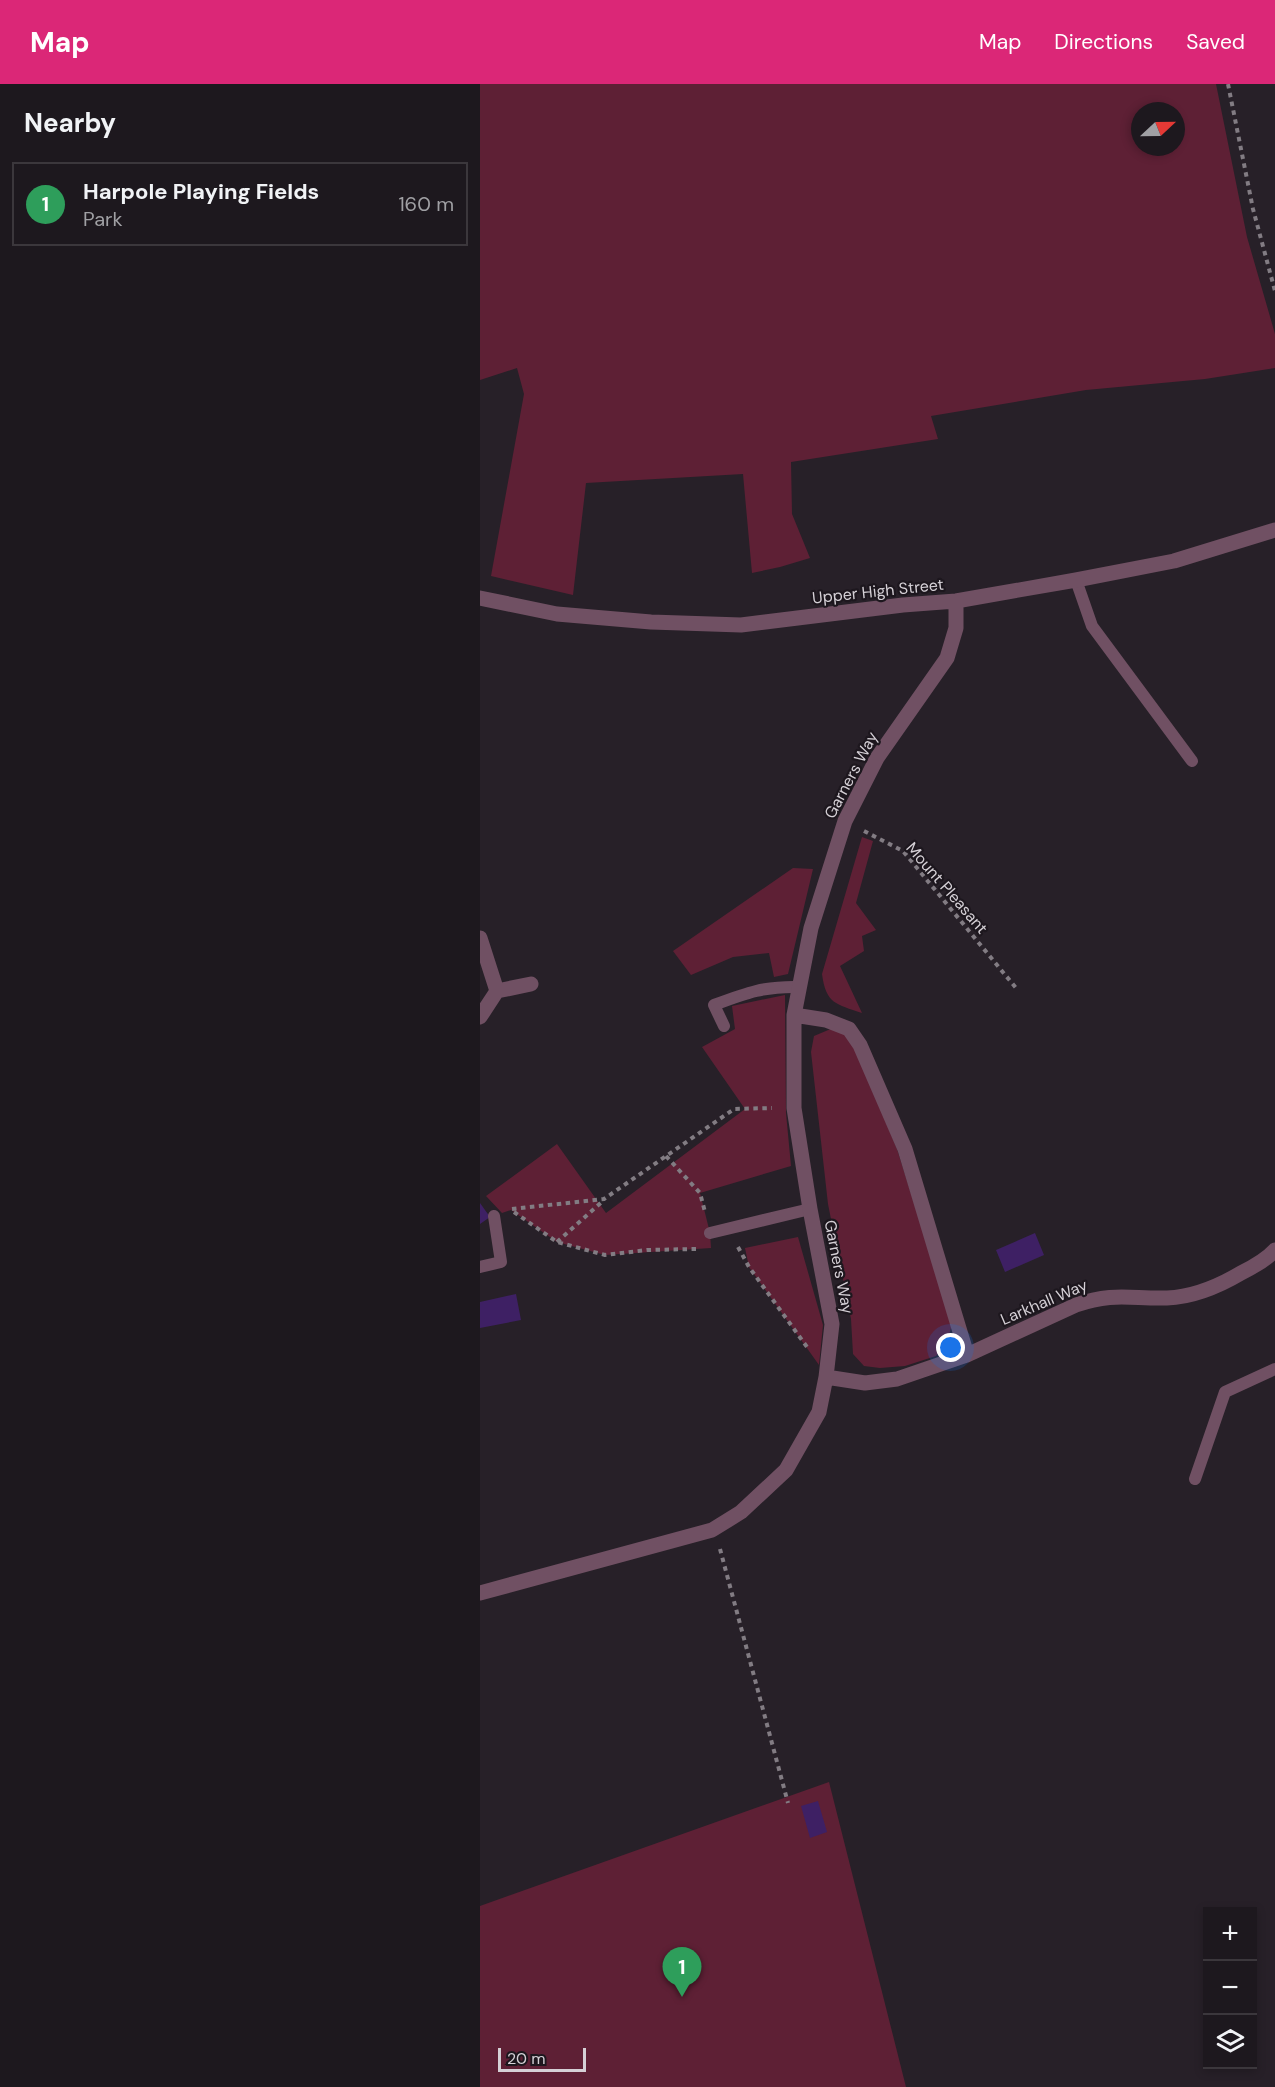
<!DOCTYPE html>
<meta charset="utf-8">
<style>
body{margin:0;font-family:"DM Sans",sans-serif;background:#2a252b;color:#f1f3f6}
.controls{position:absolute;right:18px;bottom:18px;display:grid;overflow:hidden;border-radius:0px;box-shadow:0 3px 9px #0003}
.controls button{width:54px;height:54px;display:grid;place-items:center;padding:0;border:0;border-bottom:2px solid #3b373c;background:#1d181e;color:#f1f3f6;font:30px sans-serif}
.compass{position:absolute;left:651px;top:18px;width:54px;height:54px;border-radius:50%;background:#1d181e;box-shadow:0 3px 9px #0003;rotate:68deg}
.scale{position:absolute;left:18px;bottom:15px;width:88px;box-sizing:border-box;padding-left:6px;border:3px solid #d5d0d6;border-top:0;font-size:16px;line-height:21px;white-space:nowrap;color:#d5d0d6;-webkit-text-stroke:4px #1d171e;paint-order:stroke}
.you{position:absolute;left:471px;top:1264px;width:21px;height:21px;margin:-15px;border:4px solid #fff;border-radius:50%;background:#1a73e8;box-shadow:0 0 0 9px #1a73e833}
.badge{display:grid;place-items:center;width:39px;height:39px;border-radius:50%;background:#db2777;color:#fff;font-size:20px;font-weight:700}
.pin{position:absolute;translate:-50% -50px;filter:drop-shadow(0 2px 3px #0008)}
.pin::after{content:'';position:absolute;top:32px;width:21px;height:18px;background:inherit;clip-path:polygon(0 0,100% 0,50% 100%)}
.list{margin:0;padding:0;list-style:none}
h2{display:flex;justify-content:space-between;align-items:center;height:78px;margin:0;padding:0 24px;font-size:26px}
h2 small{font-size:20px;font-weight:400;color:#a0a0a4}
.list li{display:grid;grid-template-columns:39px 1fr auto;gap:18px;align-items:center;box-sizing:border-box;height:84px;margin:0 12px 12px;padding:0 12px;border:2px solid #3b373c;border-radius:0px}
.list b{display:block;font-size:22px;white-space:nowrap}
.list p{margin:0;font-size:20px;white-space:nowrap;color:#a0a0a4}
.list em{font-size:20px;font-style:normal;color:#a0a0a4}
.icon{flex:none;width:33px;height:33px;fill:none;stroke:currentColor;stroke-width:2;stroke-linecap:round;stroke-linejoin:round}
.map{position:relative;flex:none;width:795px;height:2003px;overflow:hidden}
header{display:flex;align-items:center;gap:36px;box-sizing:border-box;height:84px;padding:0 30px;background:#db2777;color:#fff}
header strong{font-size:28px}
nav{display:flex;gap:33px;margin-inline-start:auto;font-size:21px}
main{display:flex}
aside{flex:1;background:#1d181e}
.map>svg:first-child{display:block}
</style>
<header>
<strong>Map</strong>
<nav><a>Map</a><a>Directions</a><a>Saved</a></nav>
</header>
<main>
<aside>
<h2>Nearby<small></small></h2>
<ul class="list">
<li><span class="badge" style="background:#2e9e5b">1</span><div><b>Harpole Playing Fields</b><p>Park</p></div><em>160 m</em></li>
</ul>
</aside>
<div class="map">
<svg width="795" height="2003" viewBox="0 0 795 2003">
<rect width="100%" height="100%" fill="#272028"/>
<path fill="#5e2035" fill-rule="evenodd" d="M0 0H736L767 153 795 250V284L725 295 606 306 451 332 458 355 311 378 312 430 330 474 300 483 272 489 263 390 106 399 93 511 11 492 44 310 37 284 0 296ZM660 27H696V63H660Z
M382 753 393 757 376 819 396 846 382 852 384 867 360 882 382 929C356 920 346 920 342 890Z
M313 784 333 785 308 890 294 893 289 869 253 873 211 891 193 867Z
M305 911 306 1029 311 1082 220 1109 230 1149 231 1164 125 1171 77 1158 31 1126 22 1129 6 1112 77 1060 126 1129 265 1025 222 963 255 945 252 922Z
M353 944 367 951 376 965 417 1065 472 1240 467 1259 456 1272 425 1282 400 1284 384 1282 373 1270 371 1235 348 1120 331 968 334 952Z
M318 1153 343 1241 339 1281 269 1183 265 1164Z
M349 1698 426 2003H0V1822Z"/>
<path fill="#3e2064" d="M0 1119 10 1133 0 1140Z
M555 1149 564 1171 525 1188 516 1166Z
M36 1210 41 1236 0 1244V1218Z
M338 1717 347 1748 330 1754 321 1722Z"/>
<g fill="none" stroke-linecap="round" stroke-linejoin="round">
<path stroke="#827c83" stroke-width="4" stroke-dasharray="4.5 4.5" stroke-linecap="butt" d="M748 0 773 125 795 207
M384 747 423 767 536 904
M186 1072 220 1109 225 1128
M32 1125 124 1115 254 1025 292 1024
M34 1128 77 1158 125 1171 167 1166 216 1165
M77 1158 124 1116
M258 1163 269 1183 327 1263
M240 1465 308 1719"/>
<path stroke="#705063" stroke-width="12" d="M596 496 612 542 712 677
M244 942 234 921C266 909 284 902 320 903
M230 1149 330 1125
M0 1183 21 1178 14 1132
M715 1395 745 1308 795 1285"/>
<path stroke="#705063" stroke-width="15" d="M0 514 77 530 171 538 261 541 423 521 476 517 596 496 694 477 795 446
M0 854 17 907
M314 931 346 936 369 945 380 961 425 1065 487 1271
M0 933 17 907 51 900
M346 1293 385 1299 417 1295 487 1271 596 1221C633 1208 651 1215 687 1214 714 1213 739 1202 761 1189 773 1183 786 1176 795 1166
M0 1509 232 1446 261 1428 306 1386 339 1328 346 1293 352 1240 330 1125 314 1024V931L331 844 365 737 397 674 467 574 476 544V517"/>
</g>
<g text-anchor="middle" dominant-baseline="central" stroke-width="4.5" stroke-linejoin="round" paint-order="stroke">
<g font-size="16" fill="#d5d0d6" stroke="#1d171e">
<text transform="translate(398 507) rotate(-6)">Upper High Street</text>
<text transform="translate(371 691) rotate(-62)">Garners Way</text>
<text transform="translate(467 804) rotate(49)">Mount Pleasant</text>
<text transform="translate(359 1183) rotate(79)">Garners Way</text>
<text transform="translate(564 1218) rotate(-23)">Larkhall Way</text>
</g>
</g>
</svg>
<div class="controls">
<button>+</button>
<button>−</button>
<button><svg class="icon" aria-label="layers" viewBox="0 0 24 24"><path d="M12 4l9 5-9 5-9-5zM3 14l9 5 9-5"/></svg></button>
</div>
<svg class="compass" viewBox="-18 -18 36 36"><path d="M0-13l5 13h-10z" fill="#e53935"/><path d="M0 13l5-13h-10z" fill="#a0a0a4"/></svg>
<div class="scale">20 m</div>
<div class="you"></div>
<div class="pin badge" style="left:202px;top:1913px;background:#2e9e5b">1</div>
</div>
</main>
